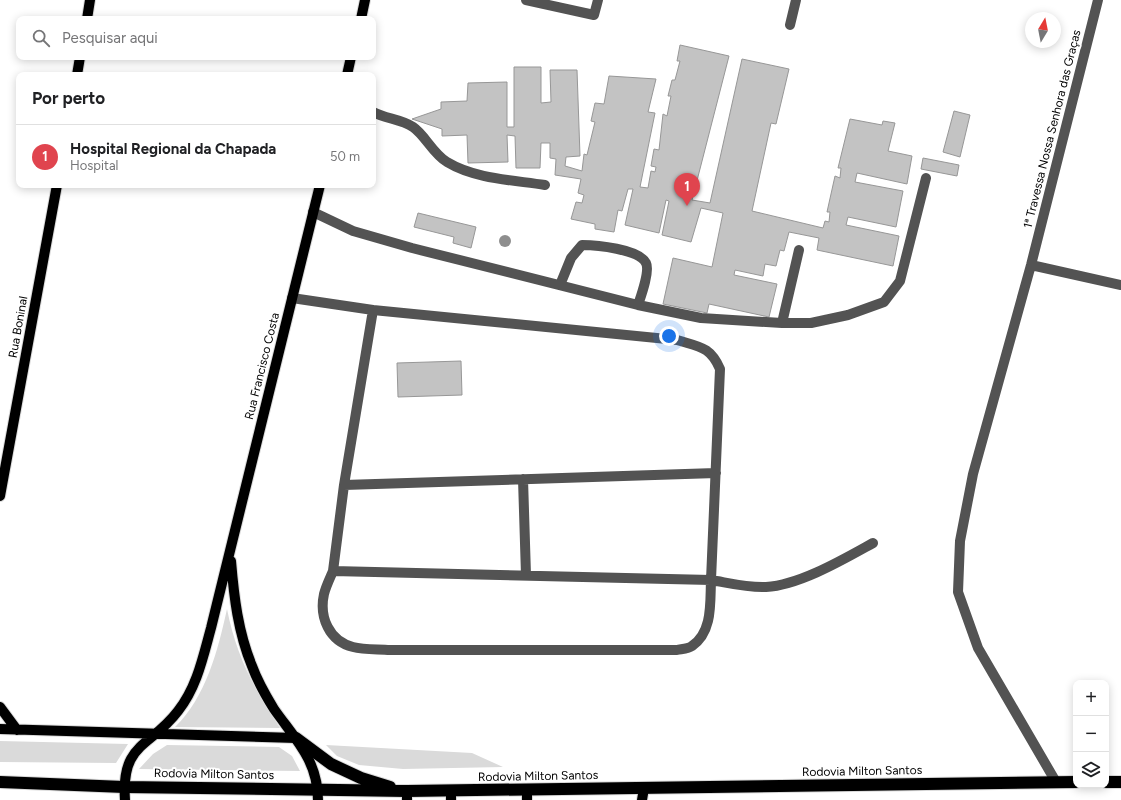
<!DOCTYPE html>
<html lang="pt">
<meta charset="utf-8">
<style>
body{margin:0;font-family:Figtree,sans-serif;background:#f2f2f2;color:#202124}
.controls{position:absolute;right:12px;bottom:12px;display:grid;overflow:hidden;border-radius:8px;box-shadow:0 2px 10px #0003}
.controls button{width:36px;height:36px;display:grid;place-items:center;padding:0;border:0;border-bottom:1px solid #e0e0e0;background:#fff;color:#202124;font:20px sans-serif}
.compass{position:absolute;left:1025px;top:12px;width:36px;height:36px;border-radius:50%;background:#fff;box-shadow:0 2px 10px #0003;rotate:10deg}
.you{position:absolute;left:669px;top:336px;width:14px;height:14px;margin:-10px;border:3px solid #fff;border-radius:50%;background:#1a73e8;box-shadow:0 0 0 6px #1a73e833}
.badge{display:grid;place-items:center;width:26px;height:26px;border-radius:50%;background:#000;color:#fff;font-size:13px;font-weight:700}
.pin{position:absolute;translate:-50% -33px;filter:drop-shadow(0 1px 2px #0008)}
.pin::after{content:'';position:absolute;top:21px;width:14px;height:12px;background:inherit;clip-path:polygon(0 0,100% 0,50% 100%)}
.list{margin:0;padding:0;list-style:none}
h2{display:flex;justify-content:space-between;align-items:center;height:52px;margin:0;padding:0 16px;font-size:17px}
h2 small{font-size:13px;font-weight:400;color:#757577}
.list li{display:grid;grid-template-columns:26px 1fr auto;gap:12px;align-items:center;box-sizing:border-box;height:64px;padding:0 16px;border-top:1px solid #e0e0e0}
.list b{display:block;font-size:15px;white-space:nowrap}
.list p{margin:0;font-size:13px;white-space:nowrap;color:#757577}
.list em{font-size:13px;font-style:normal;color:#757577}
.icon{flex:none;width:22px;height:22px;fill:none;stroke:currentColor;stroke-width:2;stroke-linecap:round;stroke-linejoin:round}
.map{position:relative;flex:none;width:1121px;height:800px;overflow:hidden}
.search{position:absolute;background:#fff;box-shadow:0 2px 10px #0003;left:16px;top:16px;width:360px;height:44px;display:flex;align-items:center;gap:10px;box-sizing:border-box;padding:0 14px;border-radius:8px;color:#757577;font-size:15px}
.panel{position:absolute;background:#fff;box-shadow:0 2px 10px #0003;left:16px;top:72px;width:360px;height:116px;border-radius:8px}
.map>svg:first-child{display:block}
</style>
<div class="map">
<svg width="1121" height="800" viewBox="0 0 1121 800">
<rect width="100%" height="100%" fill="#fff"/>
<path fill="#dadada" d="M227 609C236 655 254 689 280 728L175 727C206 697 218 650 227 609Z
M0 741 128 744 116 763 0 762Z
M167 745 279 747 292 756 300 771 139 769 153 754Z
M326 745 472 753 503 767 403 769 359 765 337 756Z"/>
<path fill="#c3c3c3" stroke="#979797" d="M680 45 729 56 692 200 710 203 742 59 789 69 776 124 771 123 752 211 823 228 825 221 829 222 830 212H827L835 176 840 178 841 168H838L850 119 882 125 883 121 895 123 888 151 912 156 907 184 857 173 855 182 903 191 896 227 848 217 846 225 899 236 893 266 817 250 819 238 789 232 784 251 780 250 776 266 765 264 763 276 735 270 734 275 777 284 769 317 709 304 707 313 663 304 673 258 712 267 723 213 701 208 691 242 662 235 669 201 666 200 659 233 625 225 633 189H628L622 211 618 210 614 232 595 229V224L571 219 576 202 582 203 584 195 578 193 581 179 555 175 556 159 550 158V143H541L540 168H516L515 136 507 135 508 162 468 163 467 135 442 136V129L412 119 441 109V102L467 101 468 83 507 82V127H514V67H541V103L551 102 550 70H577L580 156 566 157 565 166 582 171 584 154 587 155 595 122 591 121 595 103 604 104 609 76 656 79 648 112 655 113 640 187 648 188 651 171 655 172 656 167 651 166 654 149 659 150 663 114 667 116 671 96H668L672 80H675L680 61H677Z
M954 111 970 115 960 157 943 152Z
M923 158 959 165 957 176 921 169Z
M418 213 476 227 471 248 453 243 454 237 414 227Z
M461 361 462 395 398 397 397 363Z"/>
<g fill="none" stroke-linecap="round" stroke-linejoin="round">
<g stroke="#dbdbdb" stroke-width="12">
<path id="major" d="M87 19 90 0
M361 19 365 0
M77 75 80 57
M347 75 351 57
M0 496 57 185
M231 561C234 597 238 632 252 666 257 680 266 696 274 709 295 739 318 760 318 800
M0 707 17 730
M0 729 296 738
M527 790V800
M407 791V800
M125 800C121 742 150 748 178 711 197 687 203 657 211 628L320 185
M451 800V791
M642 800 644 788"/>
</g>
<g stroke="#dbdbdb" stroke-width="14">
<path id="highway" d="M296 738 331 764 361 778 390 787
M0 782 124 787 407 791 1076 782
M1106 782H1121"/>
</g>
<path stroke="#535353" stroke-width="10" d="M526 0 594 15 598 0
M790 25 796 0
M373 112C386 119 401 119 413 127 425 135 433 154 447 162 475 179 513 180 545 185
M313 212 353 231 412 248 638 305C641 296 650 271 646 263 639 249 596 245 582 245L571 258 560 285
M1031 265 1121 285
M292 298 373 310 677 340C699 347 710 346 720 369L711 580 333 571 344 485 373 310
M638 305 701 318 782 323H811L848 315 884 302 900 281 926 178
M782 323 799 250
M523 479 526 575
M344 485 716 473
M333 571C330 578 326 586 324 594 319 617 329 641 353 647 364 650 378 649 390 650H677C681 649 688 649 692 646 713 632 710 602 711 580 729 583 748 588 766 587 800 585 844 559 873 543
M1056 782 978 648 958 592 960 541 973 474 1031 265 1098 0"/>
<use href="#major" stroke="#000" stroke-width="10"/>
<use href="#highway" stroke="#000" stroke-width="12"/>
</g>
<circle fill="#8e8e8e" cx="505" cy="241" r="6"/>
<g text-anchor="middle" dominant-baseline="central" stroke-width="4" stroke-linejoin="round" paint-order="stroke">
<g font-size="12" fill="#000" stroke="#fff">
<text transform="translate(1052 129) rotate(-76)">1ª Travessa Nossa Senhora das Graças</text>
<text transform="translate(18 327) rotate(-80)">Rua Boninal</text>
<text transform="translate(262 366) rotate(-76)">Rua Francisco Costa</text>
<text transform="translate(862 771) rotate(-1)">Rodovia Milton Santos</text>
<text transform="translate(214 774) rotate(1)">Rodovia Milton Santos</text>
<text transform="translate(538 776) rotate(-1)">Rodovia Milton Santos</text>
</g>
</g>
</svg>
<div class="controls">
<button>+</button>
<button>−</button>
<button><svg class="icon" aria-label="layers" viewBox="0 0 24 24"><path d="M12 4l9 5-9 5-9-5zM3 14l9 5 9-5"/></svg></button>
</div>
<svg class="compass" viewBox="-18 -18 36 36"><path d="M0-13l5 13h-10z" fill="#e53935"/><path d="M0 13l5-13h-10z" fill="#757577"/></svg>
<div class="you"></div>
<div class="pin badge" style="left:687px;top:206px;background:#e0444e">1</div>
<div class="search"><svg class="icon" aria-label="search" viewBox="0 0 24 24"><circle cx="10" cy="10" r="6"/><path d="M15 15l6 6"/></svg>Pesquisar aqui</div>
<section class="panel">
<h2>Por perto<small></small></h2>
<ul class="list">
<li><span class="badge" style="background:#e0444e">1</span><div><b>Hospital Regional da Chapada</b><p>Hospital</p></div><em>50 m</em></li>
</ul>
</section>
</div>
